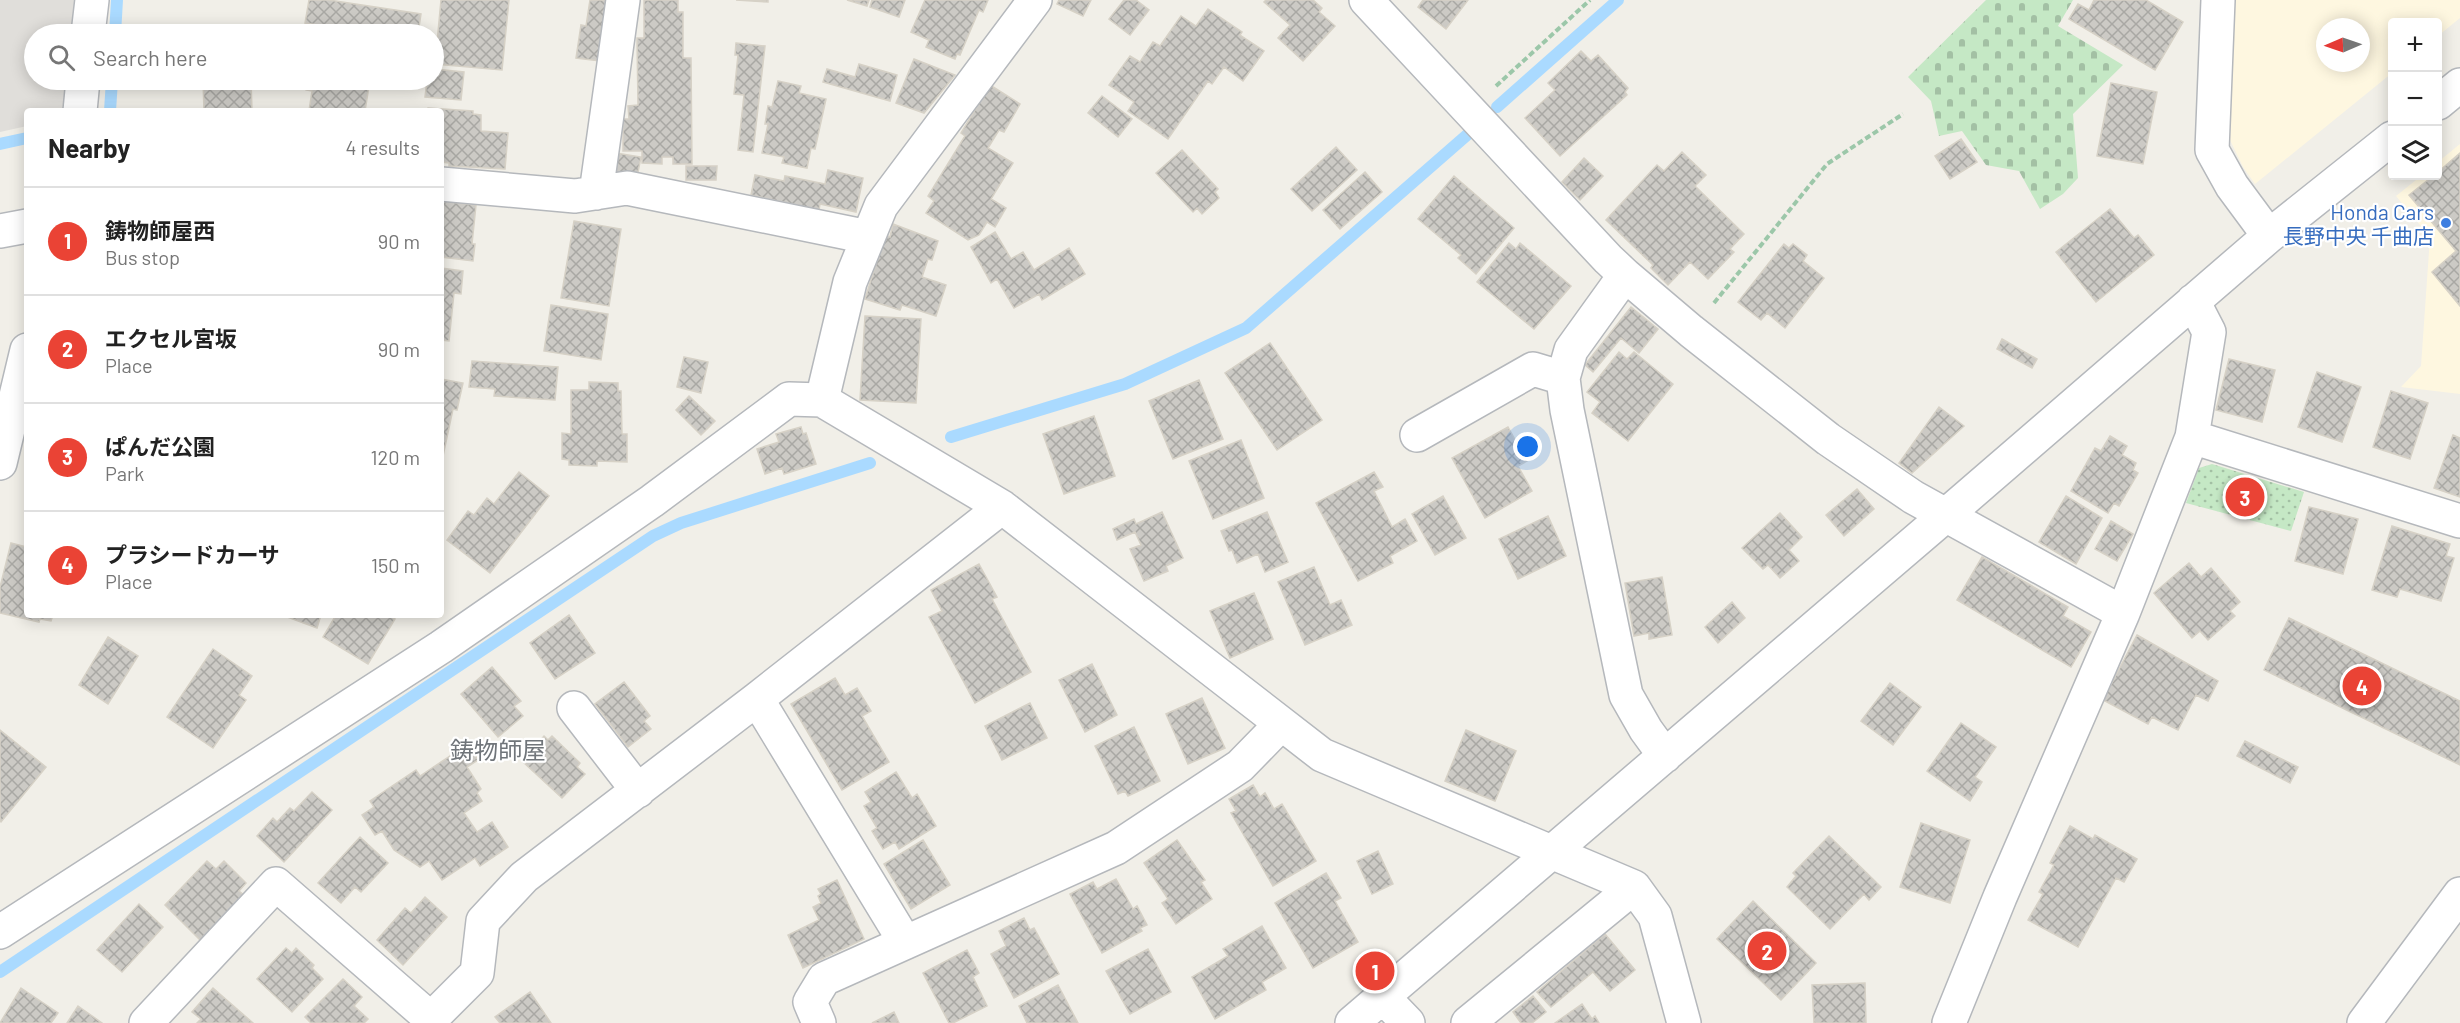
<!DOCTYPE html>
<meta charset="utf-8">
<style>
body{margin:0;font-family:Barlow,"Noto Sans JP",sans-serif;background:#f6f6f6;color:#222}
.controls{position:absolute;right:18px;top:18px;display:grid;overflow:hidden;border-radius:6px;box-shadow:0 3px 15px #0003}
.controls button{width:54px;height:54px;display:grid;place-items:center;padding:0;border:0;border-bottom:2px solid #e0e0e0;background:#fff;color:#222;font:30px sans-serif}
.compass{position:absolute;left:2316px;top:18px;width:54px;height:54px;border-radius:50%;background:#fff;box-shadow:0 3px 15px #0003;rotate:268deg}
.you{position:absolute;left:1528px;top:447px;width:21px;height:21px;margin:-15px;border:4px solid #fff;border-radius:50%;background:#1a73e8;box-shadow:0 0 0 9px #1a73e833}
.badge{display:grid;place-items:center;width:39px;height:39px;border-radius:50%;background:#ea4335;color:#fff;font-size:20px;font-weight:700}
.pin{position:absolute;translate:-50% -50%;border:3px solid #fff;box-shadow:0 2px 6px #0006}
.list{margin:0;padding:0;list-style:none}
h2{display:flex;justify-content:space-between;align-items:center;height:78px;margin:0;padding:0 24px;font-size:26px}
h2 small{font-size:20px;font-weight:400;color:#767676}
.list li{display:grid;grid-template-columns:39px 1fr auto;gap:18px;align-items:center;box-sizing:border-box;height:108px;padding:0 24px;border-top:2px solid #e0e0e0}
.list b{display:block;font-size:22px;white-space:nowrap}
.list p{margin:0;font-size:20px;white-space:nowrap;color:#767676}
.list em{font-size:20px;font-style:normal;color:#767676}
.icon{flex:none;width:33px;height:33px;fill:none;stroke:currentColor;stroke-width:2;stroke-linecap:round;stroke-linejoin:round}
.map{position:relative;flex:none;width:2460px;height:1023px;overflow:hidden}
.search{position:absolute;background:#fff;box-shadow:0 3px 15px #0003;left:24px;top:24px;width:420px;height:66px;display:flex;align-items:center;gap:15px;box-sizing:border-box;padding:0 21px;border-radius:33px;color:#767676;font-size:22px}
.panel{position:absolute;background:#fff;box-shadow:0 3px 15px #0003;left:24px;top:108px;width:420px;height:510px;border-radius:6px}
.map>svg:first-child{display:block}
</style>
<div class="map">
<svg width="2460" height="1023" viewBox="0 0 2460 1023">
<defs>
<pattern id="grass-dots" width="8" height="8" patternUnits="userSpaceOnUse" patternTransform="scale(1.5)"><rect width="8" height="8" fill="#c5e8c5"/><path d="M2 2h.1M6 6h.1" fill="none" stroke="#a3c0a4" stroke-width="1.8" stroke-linecap="round"/></pattern>
<pattern id="cemetery-stones" width="16" height="16" patternUnits="userSpaceOnUse" patternTransform="scale(1.5)"><rect width="16" height="16" fill="#c5e8c5"/><path d="M2 7V4a2 2 0 0 1 4 0v3zM10 15v-3a2 2 0 0 1 4 0v3z" fill="#a3c0a4"/></pattern>
<pattern id="building-cross-hatch" width="8" height="8" patternUnits="userSpaceOnUse" patternTransform="scale(1.5)"><rect width="8" height="8" fill="#cccac5"/><path d="M0 0l8 8M0 8l8-8" fill="none" stroke="#a9a8a4"/></pattern>
</defs>
<rect width="100%" height="100%" fill="#f1efe8"/>
<path fill="#fef7e0" fill-rule="evenodd" d="M2235 0H2460V18L2438 36V22H2392V73L2255 184 2243 167 2230 140ZM2325 27H2361V63H2325Z
M2460 144V394L2401 387 2421 366 2430 237 2396 196 2421 176H2438V162Z"/>
<path fill="#e0deda" d="M0 0H75L71 34H34V80H66L62 111H27V126L0 132Z"/>
<path fill="url(#grass-dots)" d="M2212 464 2304 492 2291 531 2186 503 2199 468Z"/>
<path fill="url(#cemetery-stones)" d="M1986 0H2073L2058 26 2123 65 2073 114 2078 178 2063 194 2040 209 2019 171 1986 165 1962 131 1939 136 1931 101 1908 77Z"/>
<g fill="none" stroke-linecap="round" stroke-linejoin="round">
<path stroke="#aadaff" stroke-width="12" d="M115 34 117 0
M1497 107 1618 0
M110 111 112 80
M0 144 27 138
M951 437 1125 384 1246 328 1467 135
M0 972 653 536 681 523 870 463"/>
</g>
<path fill="url(#building-cross-hatch)" stroke="#d6d1c6" stroke-width="1.5" d="M309 0H329L421 14 418 34H377L305 23Z
M441 0H509L502 70 435 64Z
M590 0H609L600 61 576 58 581 25 586 26Z
M644 0H678V12H683V58H691L692 164H673V157H662V164L642 163V151H623V119H629L628 106 638 105 637 38H644Z
M736 0H768V2Z
M847 0H869L867 6Z
M872 0H905L899 17 870 7Z
M925 0H988L983 12 979 10 960 55 957 54 955 59 926 47 929 40 911 32Z
M1059 0H1091L1083 16 1057 4Z
M1124 0H1136L1149 10 1130 35 1109 19Z
M1266 0H1313L1322 8 1319 12 1335 26 1303 61 1278 38 1290 25 1264 2Z
M1423 0H1468L1446 29 1418 7Z
M2094 0H2146L2183 22 2155 70 2069 19 2078 4 2089 10Z
M1208 9 1242 32 1240 35 1264 51 1243 81 1224 67 1212 84 1208 81 1168 139 1128 111 1134 102 1109 85 1130 56 1140 62 1153 42 1160 46 1181 16 1196 26Z
M736 43 765 46 753 152 738 150 744 95 734 94 738 55H735Z
M1581 51 1591 61 1598 55 1628 88 1625 92 1627 95 1560 156 1525 118 1555 90 1548 83Z
M914 59 955 75 924 113 896 103Z
M859 64 897 75 890 101 823 82 827 69 855 77Z
M434 69 464 72 461 100 425 97 427 80H434Z
M203 80H251L252 111H204Z
M307 80H370L365 111H309L312 91 306 90Z
M778 81 801 86 799 93 826 99 815 149 811 148 807 168 782 163 784 157 762 153 768 124H765L768 106 772 107Z
M2111 83 2157 92 2143 164 2097 156Z
M990 85 1020 104 1004 132 999 130 988 148 1013 163 991 199 1006 208 995 227 987 222 979 235 968 240 926 213 934 201 928 196 965 136 961 133Z
M1102 96 1132 119 1118 137 1088 113Z
M428 108 473 111V114L481 115V131L508 133 505 169 449 166V163L441 162V111H427Z
M1961 139 1977 162 1950 179 1935 156Z
M1336 147 1357 170 1312 211 1291 189Z
M1182 150 1218 189 1215 192 1219 198 1202 214 1197 208 1193 212 1156 173Z
M1682 152 1706 175 1695 186 1744 234 1730 249 1734 252 1708 279 1690 262 1668 285 1651 268 1653 265 1606 220 1657 165 1664 171Z
M616 153 641 157 637 177 613 173Z
M2460 153V306L2432 272 2456 251 2409 195 2433 176H2438V172Z
M1584 158 1603 176 1580 200 1562 182Z
M686 166H717L716 180H686Z
M828 170 863 178 856 212 820 204 819 210 751 195 755 175 784 181 785 176 825 184Z
M1365 172 1382 192 1340 229 1323 210Z
M1454 176 1514 228 1476 274 1458 258 1461 255 1418 219Z
M441 201 476 205 472 244H475L473 261 441 257Z
M2110 209 2134 238 2138 235 2154 255 2096 302 2056 252Z
M574 221 621 229 609 306 561 298Z
M893 224 938 241 932 260 928 259 922 277 946 285 936 316 902 305 900 310 865 299 885 235 890 237Z
M995 232 1011 259 1023 252 1034 270 1069 248 1085 274 1042 300 1039 294 1014 308 997 279 991 283 971 247Z
M1509 243 1516 249 1520 243 1571 286 1534 329 1477 282Z
M1784 244 1789 248 1793 244 1807 255 1803 261 1824 278 1785 328 1767 313 1761 320 1738 302Z
M441 268 463 271 461 294 454 293 449 341 441 340Z
M551 305 608 314 601 360 544 351Z
M1631 307 1658 329 1639 353 1621 338 1593 372 1585 365Z
M865 316 921 319 916 403 860 400Z
M2002 339 2037 359 2032 368 1997 349Z
M1270 343 1322 420 1277 450 1225 373Z
M1619 352 1627 359 1634 352 1673 384 1628 441 1592 413 1600 402 1587 392Z
M684 357 708 362 701 393 677 387Z
M2229 359 2275 370 2262 422 2216 410Z
M472 361 558 367 555 400 494 396 495 389 469 387Z
M2317 372 2361 387 2342 442 2298 427Z
M441 379 463 383 457 410 453 409 443 456H441Z
M1199 380 1223 439 1173 459 1149 401Z
M589 382 618 383V391H621L622 434H627V462L597 461V466L569 465V460L562 459V433L571 434V390H589Z
M2391 391 2428 403 2410 459 2373 447Z
M689 396 715 421 701 435 676 410Z
M1939 407 1964 426 1912 473 1899 463Z
M1094 416 1115 476 1064 494 1043 434Z
M801 427 803 434 806 433 816 464 784 474 782 468 765 474 757 449 779 442 776 434Z
M1508 427 1527 461 1518 466 1532 491 1485 518 1452 458Z
M2453 435 2460 438V497L2434 488Z
M2110 436 2127 446 2122 455 2136 463 2133 470 2138 473 2119 506 2114 503 2108 513 2071 491 2095 448 2101 451Z
M1241 440 1264 498 1213 519 1189 461Z
M519 472 549 496 490 573 447 540 468 511 474 515 487 498 494 504Z
M1374 472 1383 487 1374 491 1392 527 1405 519 1417 541 1390 556 1393 563 1358 581 1316 503Z
M1857 489 1874 509 1844 536 1826 515Z
M1443 496 1466 538 1435 555 1412 514Z
M2066 496 2102 518 2076 564 2039 542Z
M2309 507 2358 519 2343 574 2295 561Z
M1162 512 1183 558 1166 566 1168 571 1144 581 1130 549 1141 545 1135 532 1117 540 1113 529 1134 519 1136 524Z
M1267 512 1288 562 1265 572 1258 554 1237 563 1232 550 1229 551 1221 531Z
M1780 513 1802 537 1789 550 1799 561 1780 578 1768 565 1763 569 1742 548Z
M1548 516 1566 556 1518 579 1499 539Z
M2111 521 2133 534 2117 561 2095 549Z
M2392 526 2450 544 2446 556 2454 558 2441 601 2400 589 2397 597 2372 590Z
M11 543 27 547V615H53L51 621 40 619 39 622 0 613V587Z
M1982 557 2068 607 2063 616 2091 632 2071 667 1957 600Z
M2189 563 2201 577 2211 568 2240 602 2230 611 2235 616 2208 640 2200 631 2192 638 2154 593Z
M979 564 997 597 992 599 1031 672 975 703 929 617 942 611 931 590Z
M1314 567 1330 605 1341 600 1352 625 1305 645 1278 582Z
M1662 577 1672 635 1649 639V633L1634 636 1625 583Z
M1254 593 1273 639 1230 658 1210 611Z
M1732 602 1745 618 1718 643 1705 627Z
M282 615H321L317 628Z
M336 615H389L395 619 368 664 323 637Z
M569 615 595 653 555 679 530 643Z
M2289 618 2460 701V765L2264 670Z
M2137 635 2218 681 2208 701 2196 695 2178 730 2152 717 2148 724 2103 700Z
M108 637 138 656 108 704 79 685Z
M213 649 252 676 239 695 246 700 213 748 167 717Z
M1092 664 1117 715 1085 732 1059 680Z
M492 667 521 701 514 706 523 716 498 737 461 694Z
M835 678 845 695 857 688 871 711 862 716 889 762 842 790 791 704Z
M624 682 650 716 644 721 651 729 628 747 595 704Z
M1890 683 1921 707 1893 745 1861 721Z
M1202 698 1225 748 1188 764 1166 714Z
M1030 703 1047 738 1002 760 985 726Z
M1961 723 1996 747 1975 777 1982 782 1970 801 1927 771Z
M1134 727 1160 781 1128 796 1125 791 1118 794 1095 746Z
M0 730 46 767 1 822 0 821Z
M1466 730 1516 751 1495 801 1445 781Z
M544 736 548 740 552 736 580 763 577 767 585 774 562 798 522 761Z
M2245 741 2298 767 2290 783 2237 756Z
M468 744 478 760 467 767 481 789 477 793 482 801 464 813 477 832 492 822 508 847 480 866 475 858 442 880 429 861 420 867 394 850 382 831 375 835 362 815 374 807 370 801 416 770 420 776Z
M896 772 912 798 917 794 936 826 899 849 895 842 883 849 872 831 877 828 864 806 871 802 865 792Z
M1253 785 1260 797 1265 793 1274 809 1282 804 1316 861 1273 886 1231 813 1236 811 1229 799Z
M312 792 332 810 284 862 257 836 273 818 277 822 290 808 294 811Z
M1921 823 1970 840 1950 903 1900 887Z
M2070 826 2093 839 2095 835 2137 859 2124 882 2116 878 2078 947 2028 920 2043 894 2039 892 2054 865 2050 863Z
M1829 836 1881 887 1869 900 1864 894 1830 929 1787 887 1796 876 1793 873Z
M360 837 388 863 361 892 355 887 341 903 318 883Z
M923 840 950 885 911 909 884 864Z
M1177 840 1205 880 1201 882 1212 899 1176 924 1162 903 1168 899 1144 863Z
M1378 851 1393 884 1372 894 1357 861Z
M207 861 216 869 224 861 246 883 239 891 244 895 200 940 165 905Z
M1326 873 1341 898 1335 901 1358 942 1313 968 1275 903Z
M1116 879 1133 909 1137 906 1147 925 1140 928 1142 931 1102 953 1070 894 1093 882 1097 889Z
M837 880 864 939 803 968 788 935 819 920 813 907 821 903 818 896 821 894 818 889Z
M425 897 447 917 403 965 377 940 405 908 411 913Z
M1753 901 1816 963 1781 1000 1717 939Z
M139 904 163 927 122 972 97 950Z
M1024 918 1030 930 1034 928 1059 974 1014 998 991 954 1006 946 999 931Z
M1262 926 1286 968 1262 982 1266 990 1215 1019 1192 977 1228 956 1223 949Z
M1605 934 1635 970 1610 991 1593 972 1551 1007 1537 992Z
M286 948 292 953 296 948 314 965 312 968 323 979 292 1012 257 979Z
M1148 949 1171 992 1130 1014 1106 971Z
M967 950 979 973 973 977 987 1006 953 1023H949L923 973Z
M343 979 362 997 354 1006 368 1019 364 1023H311L305 1017Z
M1865 983 1866 1023H1814L1812 985Z
M1058 985 1078 1023H1027L1019 1006Z
M21 988 58 1013 51 1023H0Z
M213 988 253 1023H197L201 1019 192 1012Z
M530 992 551 1023H500L495 1017Z
M1533 996 1546 1012 1532 1023H1521L1513 1012Z
M1582 1004 1592 1019 1595 1016 1599 1023H1555Z
M78 1006 102 1023H67Z
M894 1012 899 1023H872Z"/>
<g fill="none" stroke-linecap="round" stroke-linejoin="round">
<g stroke="#b5b8bc" stroke-width="36">
<path id="minor" d="M1366 0 1608 259 1625 275 1571 350 1563 378 1567 410 1626 695 1646 730 1665 756
M2218 0 2212 150 2232 186 2269 236
M88 34 92 0
M2438 103 2460 85
M80 111 83 80
M441 184 575 196 627 188 868 237
M596 193 623 0
M0 231 27 226
M1625 275 1691 331 1828 439 1913 497 2123 613
M822 400 850 282 881 206 1035 0
M1417 435 1533 369 1563 378
M2192 437 2460 521
M0 463 27 350
M757 699 905 942
M574 708 638 791
M0 932 441 647 652 501 789 399 822 400 1002 507 1322 755 1634 887 1655 916 1684 1023
M1383 997 1408 1023
M146 1023 276 884 431 1019
M427 1023 477 973 483 921 524 877 757 699 1002 507
M819 1023 810 1002 824 979 1116 848 1240 766 1281 724
M1352 1023 1946 515 2269 236 2392 138
M1468 1023 1634 887
M1949 1023 2000 897 2123 613 2192 437 2209 332 2193 301
M2364 1023 2460 894"/>
</g>
<path stroke="#9cc7a9" stroke-width="4" stroke-dasharray="6 3" stroke-linecap="butt" d="M1496 86 1590 0
M1714 303 1827 164 1903 114"/>
<use href="#minor" stroke="#fff" stroke-width="33"/>
</g>
<circle fill="#3f7fe0" stroke="#fff" stroke-width="2" cx="2446" cy="223" r="6"/>
<g text-anchor="middle" dominant-baseline="central" stroke-width="4.5" stroke-linejoin="round" paint-order="stroke">
<g font-size="21" fill="#366cbe" stroke="#fff" text-anchor="end">
<text x="2434" y="211">Honda Cars<tspan x="2434" dy="24">長野中央 千曲店</tspan></text>
</g>
<g font-size="24" fill="#70757a" stroke="#fff">
<text x="498" y="749">鋳物師屋</text>
</g>
</g>
</svg>
<div class="controls">
<button>+</button>
<button>−</button>
<button><svg class="icon" aria-label="layers" viewBox="0 0 24 24"><path d="M12 4l9 5-9 5-9-5zM3 14l9 5 9-5"/></svg></button>
</div>
<svg class="compass" viewBox="-18 -18 36 36"><path d="M0-13l5 13h-10z" fill="#e53935"/><path d="M0 13l5-13h-10z" fill="#767676"/></svg>
<div class="you"></div>
<div class="pin badge" style="left:1375px;top:971px">1</div>
<div class="pin badge" style="left:1767px;top:951px">2</div>
<div class="pin badge" style="left:2245px;top:497px">3</div>
<div class="pin badge" style="left:2362px;top:686px">4</div>
<div class="search"><svg class="icon" aria-label="search" viewBox="0 0 24 24"><circle cx="10" cy="10" r="6"/><path d="M15 15l6 6"/></svg>Search here</div>
<section class="panel">
<h2>Nearby<small>4 results</small></h2>
<ul class="list">
<li><span class="badge">1</span><div><b>鋳物師屋西</b><p>Bus stop</p></div><em>90 m</em></li>
<li><span class="badge">2</span><div><b>エクセル宮坂</b><p>Place</p></div><em>90 m</em></li>
<li><span class="badge">3</span><div><b>ぱんだ公園</b><p>Park</p></div><em>120 m</em></li>
<li><span class="badge">4</span><div><b>プラシードカーサ</b><p>Place</p></div><em>150 m</em></li>
</ul>
</section>
</div>
